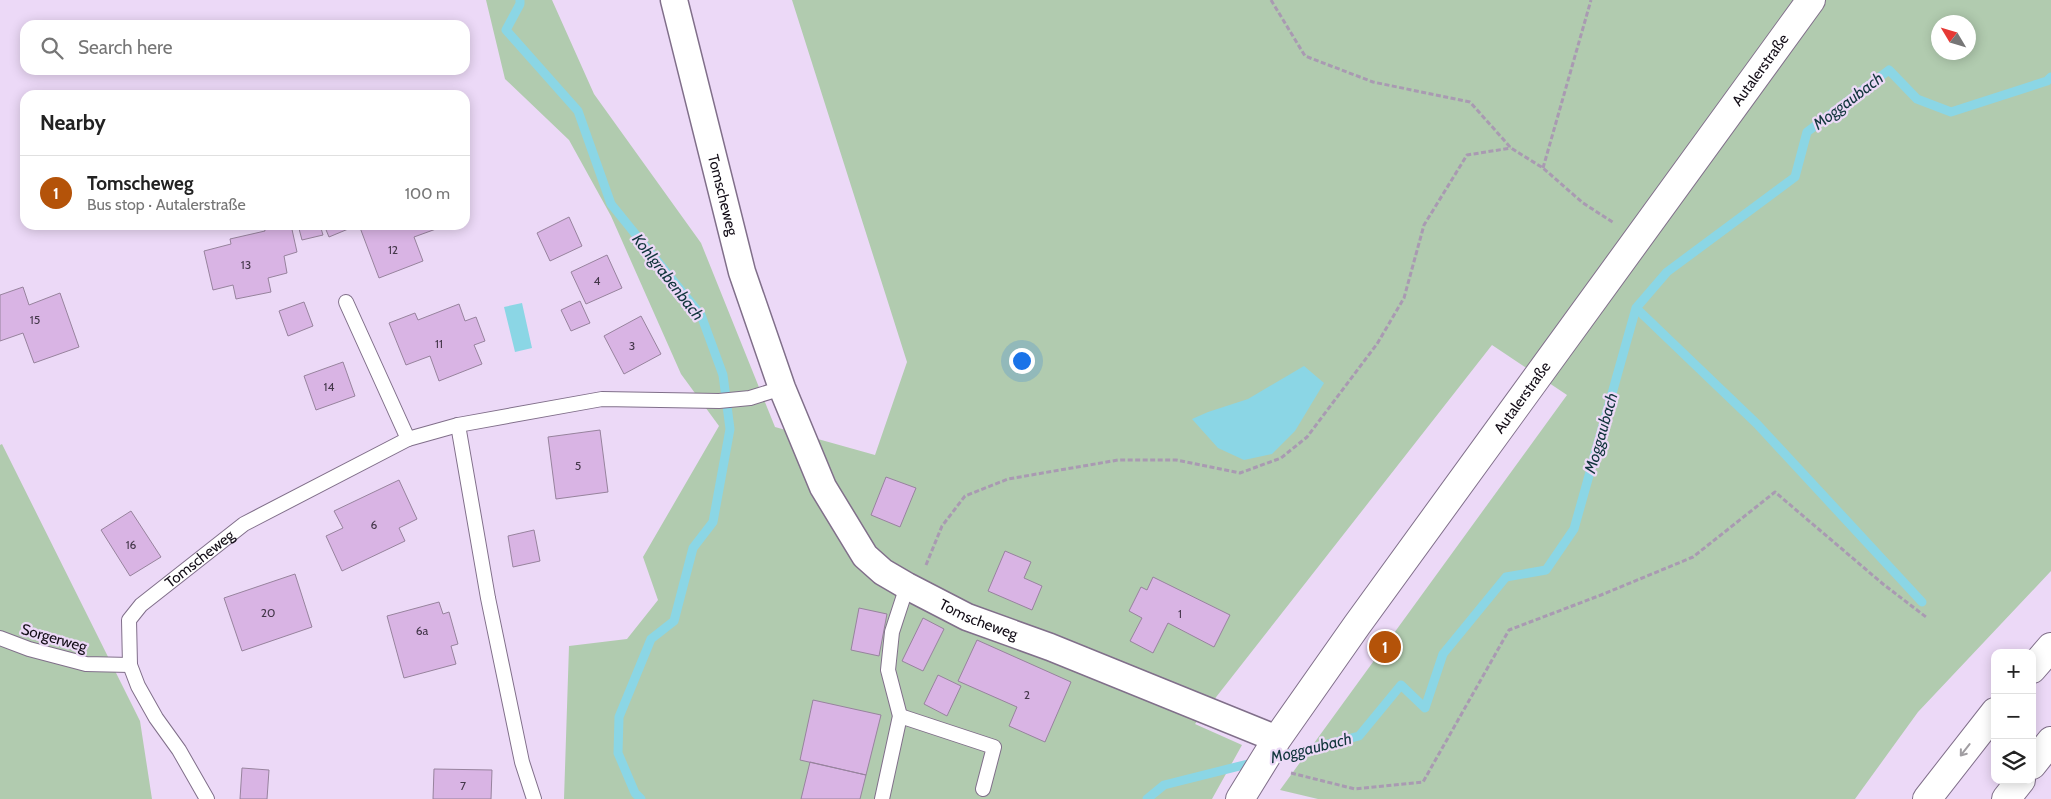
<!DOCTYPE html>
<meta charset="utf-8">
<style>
body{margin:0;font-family:Cabin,sans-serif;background:#f6f6f6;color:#222}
.controls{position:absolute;right:15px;bottom:15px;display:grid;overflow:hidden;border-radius:10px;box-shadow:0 2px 12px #0003}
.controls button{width:45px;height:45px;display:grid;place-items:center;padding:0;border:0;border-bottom:1px solid #e0e0e0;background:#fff;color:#222;font:25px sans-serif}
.compass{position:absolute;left:1931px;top:15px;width:45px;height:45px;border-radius:50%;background:#fff;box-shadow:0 2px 12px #0003;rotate:308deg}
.you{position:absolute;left:1021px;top:360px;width:18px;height:18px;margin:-12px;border:4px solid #fff;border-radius:50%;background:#1a73e8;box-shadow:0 0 0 8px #1a73e833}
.badge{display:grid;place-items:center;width:32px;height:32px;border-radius:50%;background:#b45309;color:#fff;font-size:16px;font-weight:700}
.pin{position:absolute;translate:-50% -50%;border:2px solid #fff;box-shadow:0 1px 5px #0006}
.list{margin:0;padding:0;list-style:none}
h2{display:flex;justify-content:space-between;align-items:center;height:65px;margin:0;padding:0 20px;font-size:21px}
h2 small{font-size:16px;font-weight:400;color:#767676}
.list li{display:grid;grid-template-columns:32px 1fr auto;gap:15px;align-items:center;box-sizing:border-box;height:75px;padding:0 20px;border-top:1px solid #e0e0e0}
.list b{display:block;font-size:19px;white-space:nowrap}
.list p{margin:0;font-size:16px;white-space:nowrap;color:#767676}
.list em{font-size:16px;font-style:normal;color:#767676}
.icon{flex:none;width:28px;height:28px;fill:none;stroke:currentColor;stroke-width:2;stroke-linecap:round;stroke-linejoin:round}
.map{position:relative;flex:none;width:2051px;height:799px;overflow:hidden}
.search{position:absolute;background:#fff;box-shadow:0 2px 12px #0003;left:20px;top:20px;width:450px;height:55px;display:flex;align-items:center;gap:12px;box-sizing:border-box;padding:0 18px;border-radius:15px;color:#767676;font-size:19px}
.panel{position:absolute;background:#fff;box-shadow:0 2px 12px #0003;left:20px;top:90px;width:450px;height:140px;border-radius:15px}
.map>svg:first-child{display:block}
</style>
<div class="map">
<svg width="2051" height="799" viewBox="0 0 2051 799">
<rect width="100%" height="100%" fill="#ecd9f7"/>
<path fill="#b1cbaf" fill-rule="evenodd" d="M486 0H552L594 94 701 243 775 427 875 455 907 362 792 0H2051V571L1918 712 1855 799H1318L1280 790 1567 395 1492 345 1195 724 1242 745 1212 799H564L569 646 627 639 658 600 643 557 719 426 681 374 611 216 569 140 505 79ZM1938 22H1968V52H1938Z
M2 444 140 721 152 799H0V445Z"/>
<path fill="#8bd6e5" d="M522 303 532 348 515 352 504 307Z
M1304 366 1324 383 1295 431 1272 454 1244 460 1218 448 1192 419 1208 412 1248 399Z"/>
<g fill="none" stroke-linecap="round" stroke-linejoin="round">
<path stroke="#8bd6e5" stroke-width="9" d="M520 0V4L506 30 578 111 611 204 701 315 723 375 730 429 713 522 693 548 674 621 651 639 619 717 618 753 635 793 641 799
M1636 308 1757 424 1922 602
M1273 758 1359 736 1401 685 1425 708 1443 654 1506 577 1546 570 1574 529 1636 308 1667 272 1795 177 1807 132 1889 70 1917 99 1951 112 2047 81 2051 77
M1147 799 1164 785 1256 762"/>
</g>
<path fill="#d9b4e4" stroke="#97839d" d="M569 217 582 246 550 261 537 233Z
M268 225H291L297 252 284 256 287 273 268 278 271 292 236 299 233 285 213 290 204 251 231 244 230 239 265 231 264 226Z
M298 225H320L323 235 302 240Z
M324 225H352L353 227 329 237Z
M359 225H434L436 229 414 237 423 261 379 278Z
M607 255 622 288 586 304 571 272Z
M23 287 29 305 60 293 79 347 34 363 23 333 0 341V295Z
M580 301 590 323 571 331 561 310Z
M304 302 313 326 288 336 279 311Z
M459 304 465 321 476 317 485 341 474 345 482 364 439 381 430 356 406 365 389 323 415 313 418 320Z
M641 316 661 354 624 374 604 336Z
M343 362 355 396 316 410 304 376Z
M600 430 608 492 556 499 548 437Z
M886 477 916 488 900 527 871 515Z
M399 480 417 519 399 528 405 541 342 571 326 536 343 528 334 511Z
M131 511 161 557 130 576 101 530Z
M534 530 540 561 513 567 508 536Z
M1005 551 1031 562 1024 578 1042 586 1032 610 988 591Z
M295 574 312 627 242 651 224 598Z
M1153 577 1230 615 1214 647 1168 623 1153 653 1130 641 1142 618 1129 611 1141 587 1147 590Z
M439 602 443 614 449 612 458 644 451 646 456 664 404 678 387 616Z
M859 608 887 614 879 656 851 650Z
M923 618 944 629 923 671 902 661Z
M977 640 1071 682 1045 742 1009 726 1017 707 958 681Z
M938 675 961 686 947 716 924 704Z
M813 700 881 715 866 775 800 760Z
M810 762 866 775 860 799H801Z
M242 768 269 770 267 799H240Z
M434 769 492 770 491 799H433Z"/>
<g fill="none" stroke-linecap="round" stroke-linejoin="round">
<g stroke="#806f8a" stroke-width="16">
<g id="lane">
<path d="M346 302 408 439"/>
<path d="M458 425 488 598 522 762 534 799"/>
<path d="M0 638 29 649 86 664 130 665"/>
<path d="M900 716 994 747 983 789"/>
<path id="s1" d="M207 799 179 750 156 718 138 686 130 665 129 620 141 605 244 524 408 439 458 425 602 399 719 401 750 398 782 388"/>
<path d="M882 799 900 716 888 670 892 632 907 586"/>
</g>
</g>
<g stroke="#806f8a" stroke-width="29">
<g id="street">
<path id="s2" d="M674 0 742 272 782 388 823 487 865 556 883 572 907 586 967 617 1050 647 1277 739"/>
</g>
</g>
<g stroke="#806f8a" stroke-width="30">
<g id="secondary">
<path id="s3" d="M1240 799 1277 739 1357 625 1811 0"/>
</g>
</g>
<g stroke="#806f8a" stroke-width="30">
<path id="highway" d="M2032 669 2051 647
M2032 765 2051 741
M1927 799 1995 712
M2006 799 2021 780"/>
</g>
<path stroke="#a99ab2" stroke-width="3" stroke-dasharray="5 2.5" stroke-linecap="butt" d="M1271 0 1305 56 1373 82 1470 102 1511 148 1543 168 1583 203 1614 223
M1543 168 1591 0
M926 565 942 526 965 496 1008 479 1118 460H1176L1240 473 1281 458 1307 437 1377 344 1404 298 1424 225 1467 155 1511 148
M1291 773 1355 789 1423 782 1509 630 1601 595 1693 557 1775 492 1883 584 1926 617"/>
<use href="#lane" stroke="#fff" stroke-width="14"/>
<use href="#street" stroke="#fff" stroke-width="26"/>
<use href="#secondary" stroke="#fff" stroke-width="28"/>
<use href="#highway" stroke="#fff" stroke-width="28"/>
</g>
<defs><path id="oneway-shaft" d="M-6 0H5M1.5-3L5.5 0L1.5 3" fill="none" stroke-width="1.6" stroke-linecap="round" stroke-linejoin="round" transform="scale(1.25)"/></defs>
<use stroke="#a19ea2" href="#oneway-shaft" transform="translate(1965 750) rotate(128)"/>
<g text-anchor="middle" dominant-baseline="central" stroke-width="4.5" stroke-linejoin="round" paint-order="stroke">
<g font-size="12" fill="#44374a">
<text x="393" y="249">12</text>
<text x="246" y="264">13</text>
<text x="597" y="280">4</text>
<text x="35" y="319">15</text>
<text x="439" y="343">11</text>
<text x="632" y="345">3</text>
<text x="329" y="386">14</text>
<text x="578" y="465">5</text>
<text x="374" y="524">6</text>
<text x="131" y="544">16</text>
<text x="268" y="612">20</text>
<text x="1180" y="613">1</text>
<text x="422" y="630">6a</text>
<text x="1027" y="694">2</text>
<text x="463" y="785">7</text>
</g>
<g font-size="15" fill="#130d17" stroke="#ecd9f7">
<text stroke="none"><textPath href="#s3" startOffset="896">Autalerstraße</textPath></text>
<text stroke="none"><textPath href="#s2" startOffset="201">Tomscheweg</textPath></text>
<text stroke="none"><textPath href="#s3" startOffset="491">Autalerstraße</textPath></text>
<text stroke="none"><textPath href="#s1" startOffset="294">Tomscheweg</textPath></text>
<text stroke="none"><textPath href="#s2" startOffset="722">Tomscheweg</textPath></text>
<text transform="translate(54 638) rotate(16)">Sorgerweg</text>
</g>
<g font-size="16" font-style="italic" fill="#11353c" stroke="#ecd9f7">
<text transform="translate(1848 101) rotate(-37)">Moggaubach</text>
<text transform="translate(668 277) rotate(52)">Kohlgrabenbach</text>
<text transform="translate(1601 433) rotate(-74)">Moggaubach</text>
<text transform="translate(1311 748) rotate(-14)">Moggaubach</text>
</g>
</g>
</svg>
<div class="controls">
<button>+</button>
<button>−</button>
<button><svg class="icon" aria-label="layers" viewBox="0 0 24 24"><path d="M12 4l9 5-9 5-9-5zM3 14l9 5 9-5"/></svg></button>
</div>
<svg class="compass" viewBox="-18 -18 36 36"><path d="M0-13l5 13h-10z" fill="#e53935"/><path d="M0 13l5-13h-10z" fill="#767676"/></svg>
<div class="you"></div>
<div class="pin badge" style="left:1385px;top:647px">1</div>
<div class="search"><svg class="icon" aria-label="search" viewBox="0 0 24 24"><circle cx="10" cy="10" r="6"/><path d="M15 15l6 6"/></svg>Search here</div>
<section class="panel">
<h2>Nearby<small></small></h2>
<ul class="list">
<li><span class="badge">1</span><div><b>Tomscheweg</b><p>Bus stop · Autalerstraße</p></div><em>100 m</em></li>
</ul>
</section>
</div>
